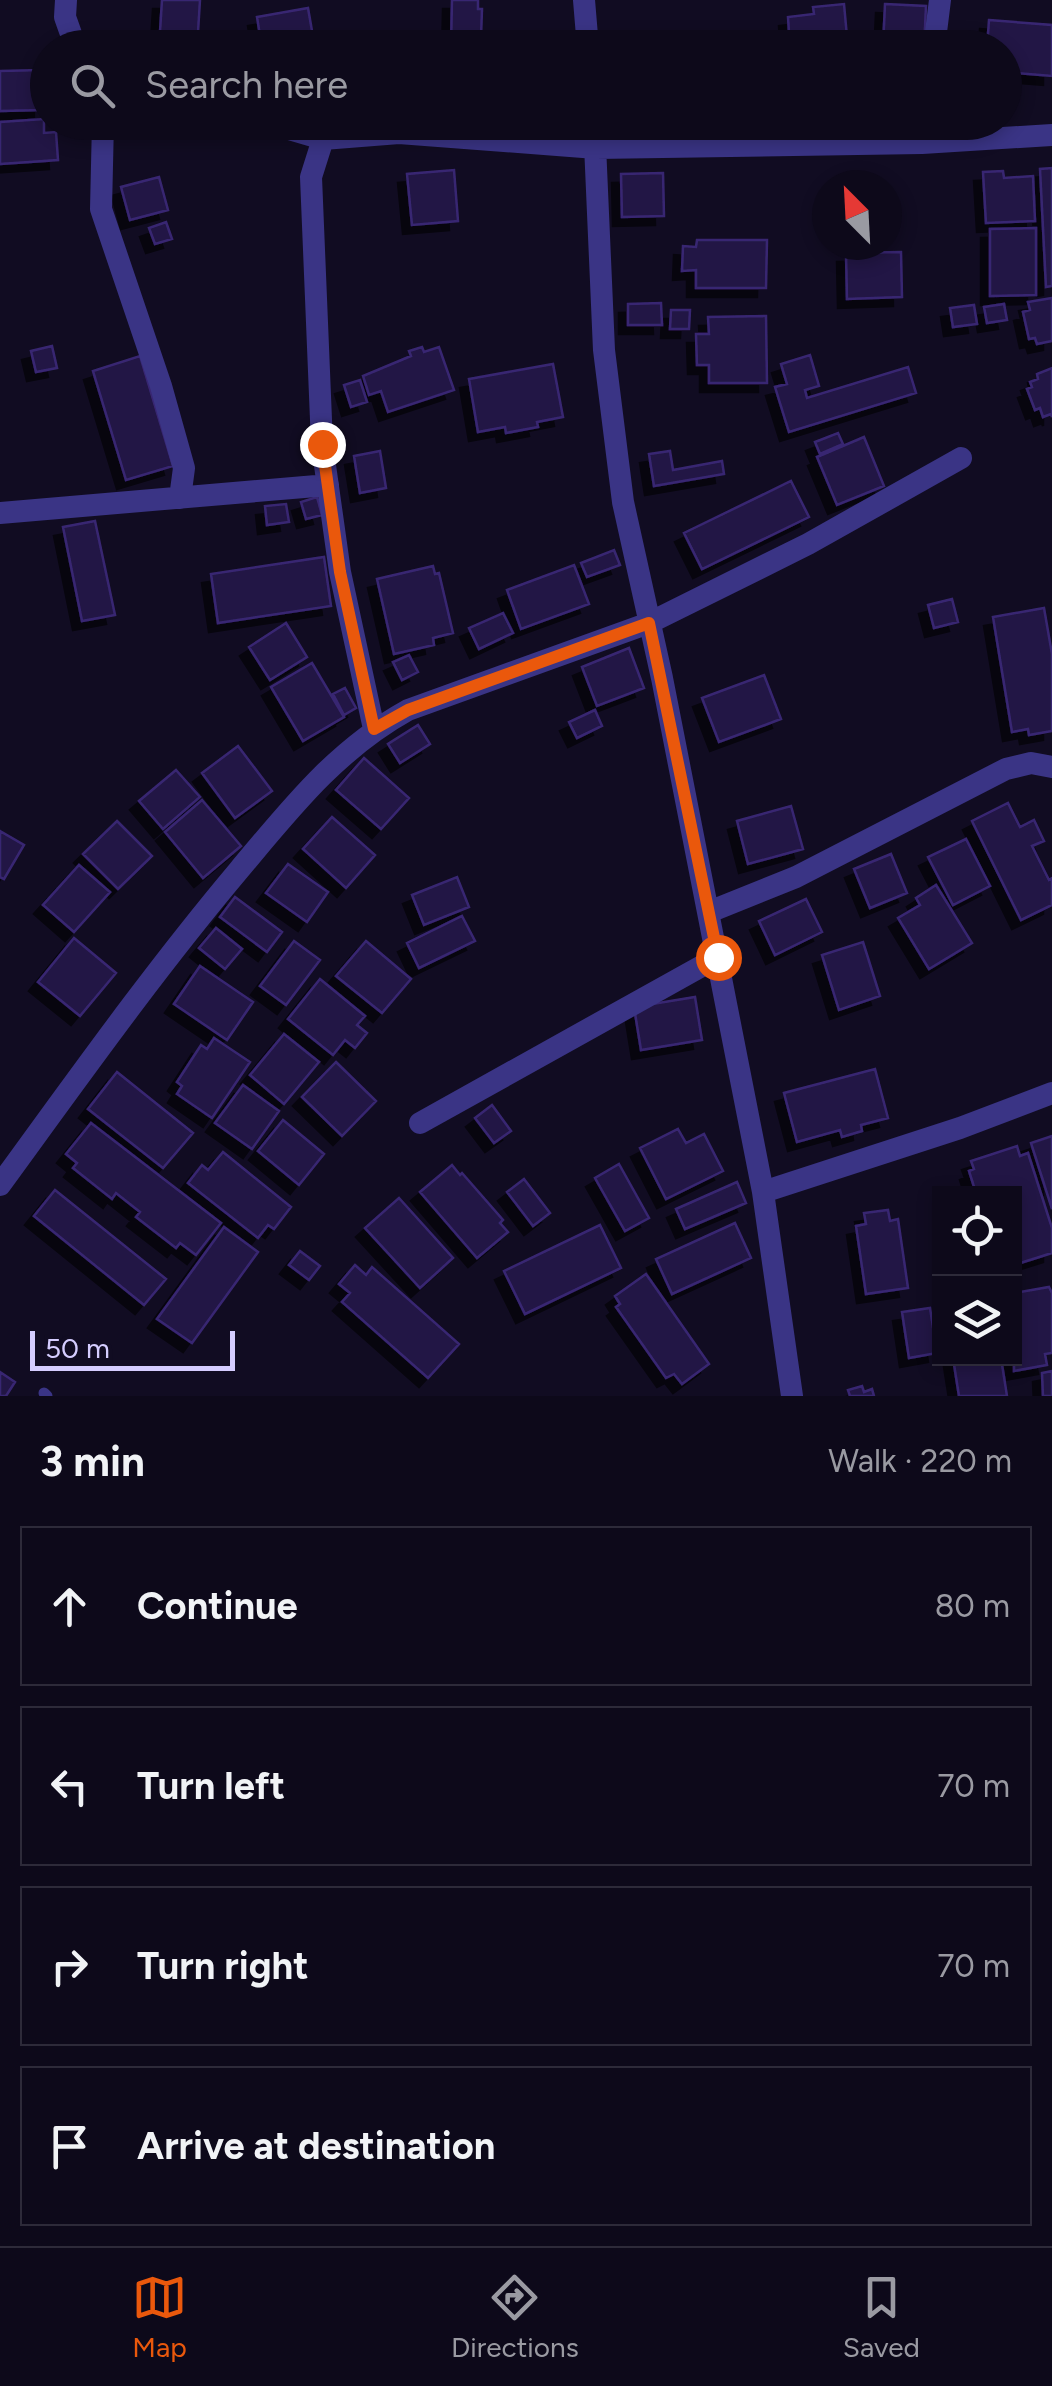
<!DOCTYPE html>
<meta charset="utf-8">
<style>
body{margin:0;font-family:Figtree,sans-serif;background:#1b1727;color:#f1f3f6}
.controls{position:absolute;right:30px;bottom:30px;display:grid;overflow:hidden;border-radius:0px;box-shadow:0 5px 15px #0003}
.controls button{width:90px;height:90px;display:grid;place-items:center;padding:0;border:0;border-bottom:2px solid #2d2a39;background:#0d091a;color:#f1f3f6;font:50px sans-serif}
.compass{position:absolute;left:812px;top:170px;width:90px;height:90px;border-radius:50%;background:#0d091a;box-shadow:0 5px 15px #0003;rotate:336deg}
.scale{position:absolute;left:30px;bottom:25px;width:205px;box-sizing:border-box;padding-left:10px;border:5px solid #d5cdff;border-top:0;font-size:28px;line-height:35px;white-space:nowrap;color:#d5cdff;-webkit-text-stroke:8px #110c22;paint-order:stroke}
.stop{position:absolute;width:30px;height:30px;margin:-22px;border:8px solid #ea580c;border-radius:50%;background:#fff}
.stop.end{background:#ea580c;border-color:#fff;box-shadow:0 2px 10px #0008}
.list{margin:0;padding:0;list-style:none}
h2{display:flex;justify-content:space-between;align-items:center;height:130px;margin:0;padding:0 40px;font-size:42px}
h2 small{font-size:32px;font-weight:400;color:#9a9aa2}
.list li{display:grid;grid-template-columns:65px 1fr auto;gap:30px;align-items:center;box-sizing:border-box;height:160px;margin:0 20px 20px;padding:0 20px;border:2px solid #2d2a39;border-radius:0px}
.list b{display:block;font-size:38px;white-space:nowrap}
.list em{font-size:32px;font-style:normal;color:#9a9aa2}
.icon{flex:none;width:55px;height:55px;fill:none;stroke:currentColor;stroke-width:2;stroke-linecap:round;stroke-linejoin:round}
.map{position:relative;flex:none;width:1052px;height:1396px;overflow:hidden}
.search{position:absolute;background:#0d091a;box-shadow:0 5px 15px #0003;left:30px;right:30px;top:30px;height:110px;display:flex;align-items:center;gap:25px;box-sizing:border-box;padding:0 35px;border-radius:55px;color:#9a9aa2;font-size:38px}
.sheet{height:850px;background:#0d091a}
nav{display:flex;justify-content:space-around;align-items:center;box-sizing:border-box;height:140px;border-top:2px solid #2d2a39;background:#0d091a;font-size:28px;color:#9a9aa2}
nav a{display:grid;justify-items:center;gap:5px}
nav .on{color:#ea580c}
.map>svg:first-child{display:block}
</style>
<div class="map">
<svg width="1052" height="1396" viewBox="0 0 1052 1396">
<defs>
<filter id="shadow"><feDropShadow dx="-9" dy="9" stdDeviation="0" flood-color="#0009"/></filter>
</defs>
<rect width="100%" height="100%" fill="#110c22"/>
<path fill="#221745" stroke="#392772" stroke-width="2.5" filter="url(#shadow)" d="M162 0H200L197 48H159Z
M452 0H478V9H482L481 37H477L478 46H451Z
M844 4 848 48H790L788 17 814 14 813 7Z
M885 4 926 6 924 48H883Z
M308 8 315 48H262L257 17Z
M989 20 1052 25V76L1004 72V48H987Z
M250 34 251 48H213L212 37Z
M42 70 43 110 0 111V71Z
M44 119V133L56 132 58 160 0 164V122Z
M1052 168V286L1046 287 1040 169Z
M454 170 458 221 412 225 407 174Z
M1003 171 1004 178 1033 176 1035 221 986 223 983 172Z
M663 173 664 216 622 217 621 174Z
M159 177 168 210 130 220 121 187Z
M166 222 172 239 155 244 149 228Z
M1036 228V295L990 296V229Z
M697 240H767L766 288H696V270L682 271 683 246 696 247Z
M901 252 902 297 847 299 846 253Z
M1052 298V341L1037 344 1035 338 1029 339 1023 312 1030 310 1028 302Z
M661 303 662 325H628V304Z
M1004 304 1007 320 987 323 984 307Z
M974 305 977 324 953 327 950 308Z
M671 310H690L689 329H670Z
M766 316 767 383H709V365H697L696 334H709L708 317Z
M52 346 57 368 36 372 31 351Z
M422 347 424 352 439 347 454 390 388 412 381 391 369 395 363 376 411 356 409 351Z
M810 355 819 386 805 390 807 398 908 367 916 393 789 432 775 387 787 384 781 364Z
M140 356 173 466 126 480 93 371Z
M553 364 563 417 537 422 538 427 506 433 505 427 478 432 469 379Z
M1052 368V417L1051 414 1043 417 1040 408 1035 410 1027 389 1032 387 1030 382 1038 379 1037 374Z
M360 380 367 402 351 407 344 385Z
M838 433 843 444 820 454 815 442Z
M864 437 884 486 837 505 817 457Z
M380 451 386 488 360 493 354 456Z
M670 451 673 470 722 461 724 474 654 486 649 454Z
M791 481 809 517 702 569 684 533Z
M317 497 322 515 306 519 301 502Z
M286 504 289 522 267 525 265 506Z
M95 521 115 615 82 621 63 527Z
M614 550 620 565 587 577 581 563Z
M324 557 331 606 218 623 211 574Z
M574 565 589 604 521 629 507 590Z
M433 566 435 574 439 573 453 633 433 638 434 645 394 654 377 579Z
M952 599 958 622 934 628 928 605Z
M1044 608 1052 654V731L1029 735 1028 729 1012 732 993 617Z
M503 613 513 633 479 649 469 628Z
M286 623 307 657 270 680 249 647Z
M629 648 644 688 597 706 582 667Z
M409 655 418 672 402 680 393 662Z
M312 663 344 717 303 741 271 687Z
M764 675 781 719 719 742 702 698Z
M345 688 356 708 344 715 333 694Z
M595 710 602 726 577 738 569 722Z
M418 725 430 744 400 763 388 744Z
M238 746 272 791 235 818 202 773Z
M364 758 409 798 381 829 336 790Z
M176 770 200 797 163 829 139 801Z
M202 800 241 846 203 878 165 832Z
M1008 803 1020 827 1034 820 1044 841 1032 846 1049 880 1052 878V905L1021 920 972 821Z
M791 806 803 849 748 864 737 821Z
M332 817 375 855 346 888 303 849Z
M117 821 152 856 118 889 83 854Z
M0 831 24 845 4 879 0 877Z
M966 839 990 886 953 905 928 857Z
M891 854 907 893 870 908 854 869Z
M288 864 328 892 307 922 266 893Z
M79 865 110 892 74 932 43 905Z
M457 877 469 907 424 925 412 895Z
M936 885 972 943 929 969 898 918 920 905 916 898Z
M235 897 282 932 267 952 220 917Z
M806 899 822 932 775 955 759 921Z
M462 916 475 941 419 968 407 943Z
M216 928 242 949 225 969 199 948Z
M74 938 116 973 80 1016 38 982Z
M294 941 320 960 286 1005 260 986Z
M366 941 411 979 382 1013 336 976Z
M863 942 880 996 839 1010 822 955Z
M200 966 253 1002 227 1040 174 1004Z
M320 979 365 1016 357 1025 367 1033 355 1048 345 1040 333 1055 288 1019Z
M695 997 702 1040 641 1050 634 1007Z
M284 1034 319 1062 284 1104 250 1075Z
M214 1038 250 1062 212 1118 177 1094 182 1086 177 1082 201 1045 207 1049Z
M336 1062 376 1101 342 1136 302 1097Z
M875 1069 888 1118 861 1125 862 1131 842 1137 840 1130 797 1142 784 1093Z
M117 1072 193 1133 163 1168 88 1109Z
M243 1085 279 1111 252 1149 215 1123Z
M492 1105 511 1131 494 1143 475 1118Z
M283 1120 324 1154 299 1185 258 1151Z
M91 1123 221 1223 196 1255 180 1243 176 1248 136 1217 140 1212 116 1193 112 1199 73 1168 77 1163 66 1154Z
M678 1129 686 1143 704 1134 723 1171 666 1199 640 1148Z
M1052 1136V1209L1031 1143Z
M1017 1146 1020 1156 1028 1153 1052 1228V1253L1014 1265V1194L975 1190 969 1171 974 1169 971 1161Z
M223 1152 291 1207 274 1229 268 1225 258 1238 188 1183 202 1165 208 1170Z
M619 1164 649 1218 625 1231 595 1178Z
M452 1165 460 1175 462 1173 503 1220 500 1223 508 1232 477 1258 420 1192Z
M524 1179 550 1213 533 1226 507 1192Z
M737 1182 746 1203 685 1229 676 1209Z
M55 1190 166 1279 144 1305 34 1216Z
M399 1198 453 1258 420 1288 365 1228Z
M888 1210 890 1221 898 1219 908 1288 866 1294 856 1226 866 1224 864 1213Z
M735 1223 751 1258 672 1294 656 1259Z
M600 1225 621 1268 525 1314 504 1271Z
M224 1227 258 1252 192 1343 157 1319Z
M300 1251 320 1266 309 1280 289 1265Z
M355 1265 366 1275 372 1267 459 1344 428 1378 342 1302 350 1293 339 1284Z
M646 1274 709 1364 682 1384 674 1374 666 1378 616 1307 620 1304 615 1296Z
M1049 1287 1052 1293V1353L1045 1354 1047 1365 1014 1371V1293Z
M930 1308 937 1353 909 1358 902 1312Z
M953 1358H1001L1007 1396H959Z
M1052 1371V1396H1043L1042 1373Z
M0 1372 15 1382 6 1396H0Z
M862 1386 864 1392 872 1389 874 1396H850L848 1390Z"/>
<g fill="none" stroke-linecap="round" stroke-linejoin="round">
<path stroke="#3a3485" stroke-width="11" d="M44 1393 47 1396"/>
<path stroke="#3a3485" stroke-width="22" d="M66 0 65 17 76 48
M584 0 588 48
M934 48 940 0
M103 122 101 209 161 386 184 468 180 498
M265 122 323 139
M594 122 604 350 623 502 662 678 763 1192 792 1396
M105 127 176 122
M0 513 328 485
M374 729 340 572 322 444 311 177 323 139 399 133 596 148 922 143 1052 135
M709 912 796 877 1006 769 1031 763 1052 767
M420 1123 718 957
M0 1185C78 1078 154 971 239 870 291 808 336 750 408 710L649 623 808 544 961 458
M763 1192 960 1128 1052 1093"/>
</g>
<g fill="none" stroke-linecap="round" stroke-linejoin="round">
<path stroke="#ea580c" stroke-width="12" d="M322 444 340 572 374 729 408 710 649 623 718 957"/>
</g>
</svg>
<div class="controls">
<button><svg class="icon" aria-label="locate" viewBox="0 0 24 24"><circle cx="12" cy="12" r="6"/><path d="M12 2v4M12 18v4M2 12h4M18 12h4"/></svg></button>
<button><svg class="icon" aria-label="layers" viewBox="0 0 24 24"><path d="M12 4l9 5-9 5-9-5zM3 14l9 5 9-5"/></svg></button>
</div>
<svg class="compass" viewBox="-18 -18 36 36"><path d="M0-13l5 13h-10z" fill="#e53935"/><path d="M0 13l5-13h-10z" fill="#9a9aa2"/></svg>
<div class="scale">50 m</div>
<div class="stop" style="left:718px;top:957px"></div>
<div class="stop end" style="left:322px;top:444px"></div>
<div class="search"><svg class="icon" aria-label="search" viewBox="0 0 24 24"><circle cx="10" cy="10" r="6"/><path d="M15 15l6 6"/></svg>Search here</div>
</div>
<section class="sheet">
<h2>3 min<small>Walk · 220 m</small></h2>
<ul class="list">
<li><svg class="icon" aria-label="ahead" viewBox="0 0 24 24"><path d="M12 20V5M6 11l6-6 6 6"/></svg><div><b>Continue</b></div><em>80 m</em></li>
<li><svg class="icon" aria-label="left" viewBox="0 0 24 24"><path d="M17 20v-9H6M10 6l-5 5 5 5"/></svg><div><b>Turn left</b></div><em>70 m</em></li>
<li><svg class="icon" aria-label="right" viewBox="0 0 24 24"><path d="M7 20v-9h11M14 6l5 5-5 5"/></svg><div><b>Turn right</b></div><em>70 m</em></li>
<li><svg class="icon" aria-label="arrive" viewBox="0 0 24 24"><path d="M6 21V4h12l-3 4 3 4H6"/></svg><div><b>Arrive at destination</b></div></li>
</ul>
</section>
<nav>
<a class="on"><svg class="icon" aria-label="map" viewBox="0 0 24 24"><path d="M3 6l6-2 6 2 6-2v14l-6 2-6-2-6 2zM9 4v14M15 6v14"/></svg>Map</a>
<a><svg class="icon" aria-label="directions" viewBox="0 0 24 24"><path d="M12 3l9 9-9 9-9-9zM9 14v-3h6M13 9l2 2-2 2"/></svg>Directions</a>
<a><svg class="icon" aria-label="saved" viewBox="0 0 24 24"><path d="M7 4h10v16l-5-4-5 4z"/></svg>Saved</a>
</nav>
